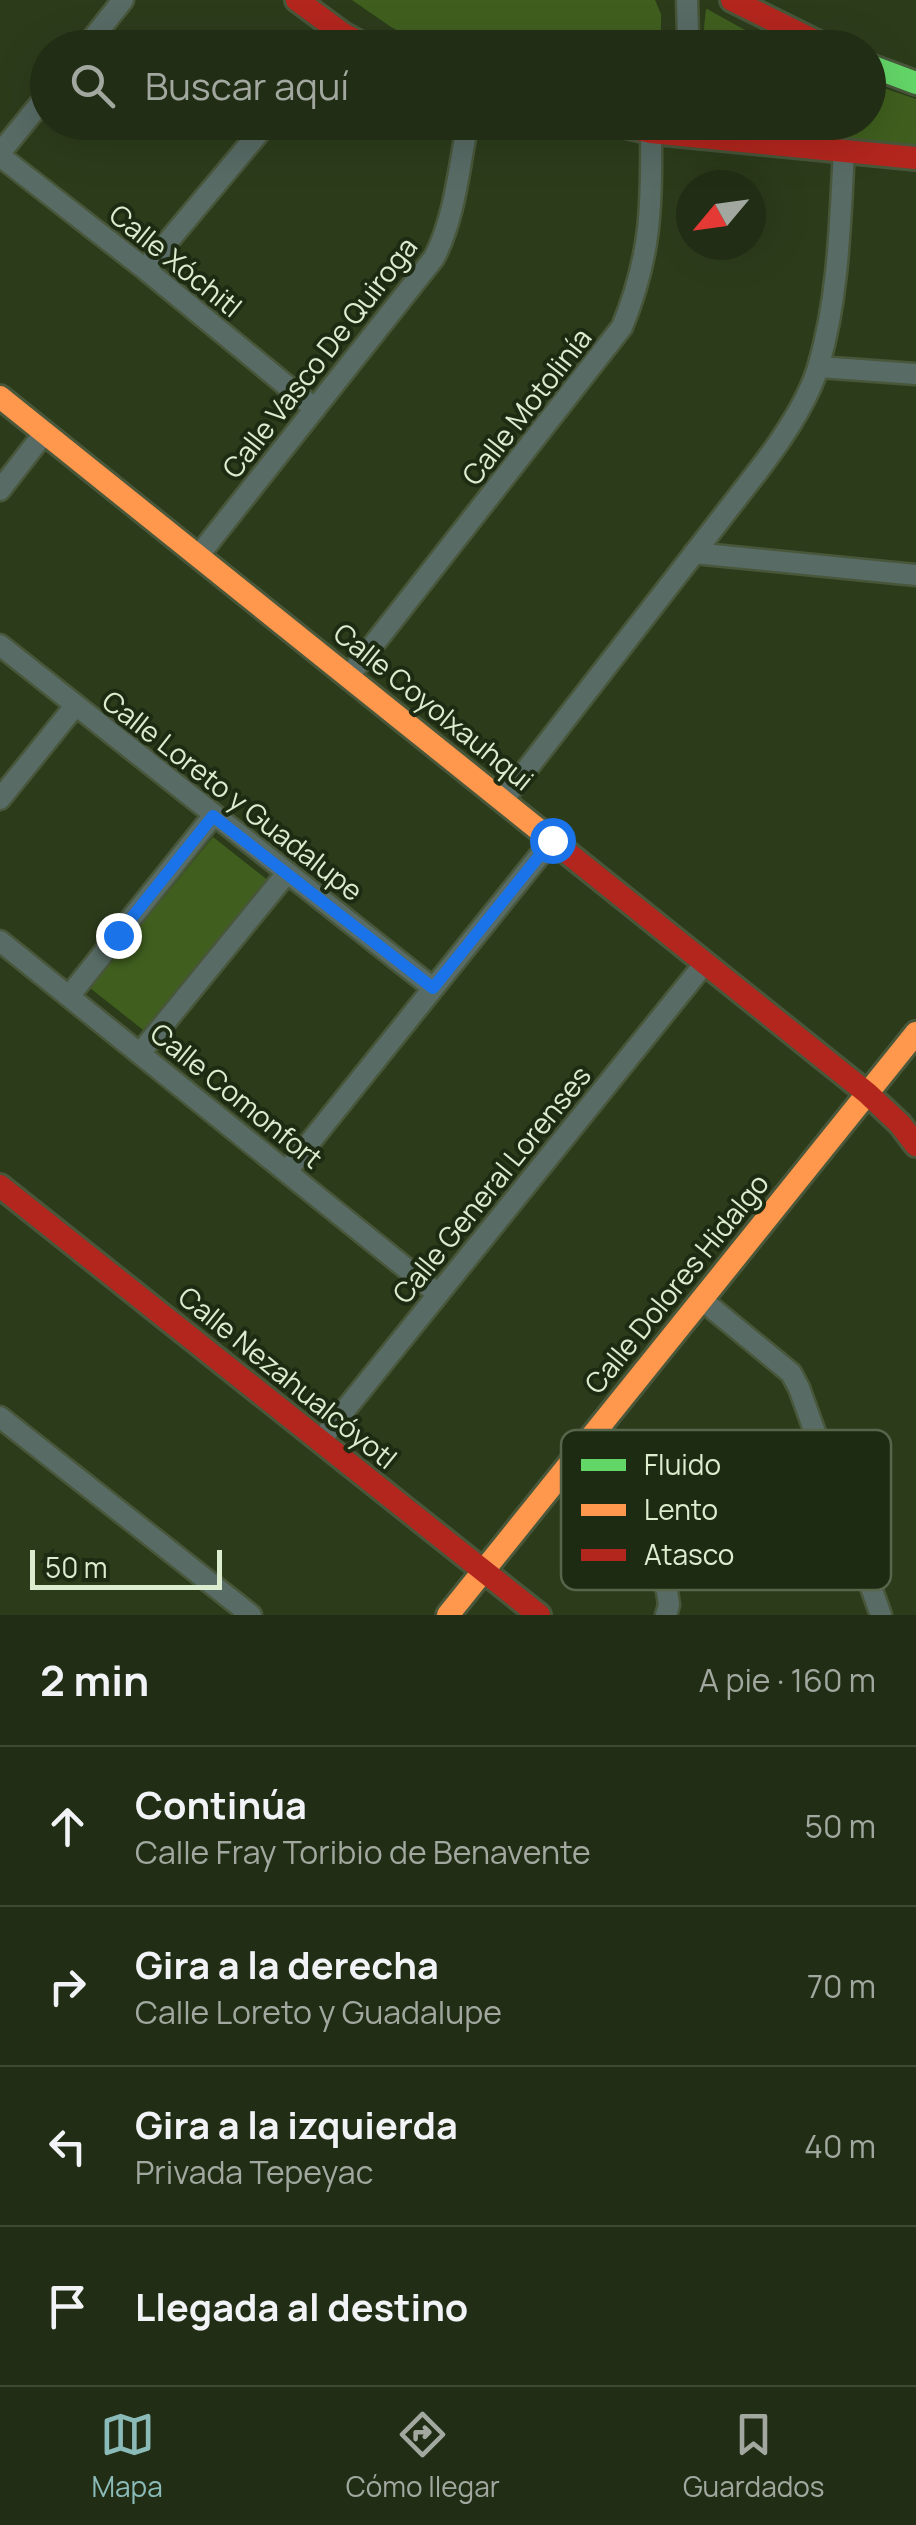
<!DOCTYPE html>
<html lang="es">
<meta charset="utf-8">
<style>
body{margin:0;font-family:Manrope,sans-serif;background:#29351d;color:#f1f3f6}
.compass{position:absolute;left:676px;top:170px;width:90px;height:90px;border-radius:50%;background:#212d14;box-shadow:0 10px 40px #0002;rotate:241deg}
.scale{position:absolute;left:30px;bottom:25px;width:192px;box-sizing:border-box;padding-left:10px;border:5px solid #dbedce;border-top:0;font-size:28px;line-height:35px;white-space:nowrap;color:#dbedce;-webkit-text-stroke:8px #1e2b13;paint-order:stroke}
.stop{position:absolute;width:30px;height:30px;margin:-22px;border:8px solid #1a73e8;border-radius:50%;background:#fff}
.stop.end{background:#1a73e8;border-color:#fff;box-shadow:0 2px 10px #0008}
.list{margin:0;padding:0;list-style:none}
h2{display:flex;justify-content:space-between;align-items:center;height:130px;margin:0;padding:0 40px;font-size:42px}
h2 small{font-size:32px;font-weight:400;color:#a2a8a0}
.list li{display:grid;grid-template-columns:65px 1fr auto;gap:30px;align-items:center;box-sizing:border-box;height:160px;padding:0 40px;border-top:2px solid #3e4934}
.list b{display:block;font-size:38px;white-space:nowrap}
.list p{margin:0;font-size:32px;white-space:nowrap;color:#a2a8a0}
.list em{font-size:32px;font-style:normal;color:#a2a8a0}
.icon{flex:none;width:55px;height:55px;fill:none;stroke:currentColor;stroke-width:2;stroke-linecap:round;stroke-linejoin:round}
.map{position:relative;flex:none;width:916px;height:1615px;overflow:hidden}
.search{position:absolute;background:#212d14;box-shadow:0 10px 40px #0002;left:30px;right:30px;top:30px;height:110px;display:flex;align-items:center;gap:25px;box-sizing:border-box;padding:0 35px;border-radius:55px;color:#a2a8a0;font-size:38px}
.sheet{height:770px;background:#212d14}
nav{display:flex;justify-content:space-around;align-items:center;box-sizing:border-box;height:140px;border-top:2px solid #3e4934;background:#212d14;font-size:28px;color:#a2a8a0}
nav a{display:grid;justify-items:center;gap:5px}
nav .on{color:#8bbbb9}
.map>svg:first-child{display:block}
</style>
<div class="map">
<svg width="916" height="1615" viewBox="0 0 916 1615">
<rect width="100%" height="100%" fill="#2c3c1b"/>
<path fill="#405f1e" d="M352 0H655L661 14V47H429L391 27Z
M706 9H707L776 47H702Z
M869 83 916 99V148L687 123 868 122Z
M213 837 270 882 147 1033 90 988Z"/>
<g fill="none" stroke-linecap="round" stroke-linejoin="round">
<g stroke="#48563a" stroke-width="25">
<path id="street" d="M85 48 123 0
M685 48 688 35 687 0
M0 153 48 94
M0 156 145 269 315 409
M145 269 268 122
M819 367 916 374
M0 490 45 432
M694 553 916 575
M199 555 434 258C455 218 459 167 468 122
M0 645 433 988
M349 676 622 327C651 257 652 206 651 132L657 123
M0 799 75 706
M503 800 758 471C781 441 809 401 819 364 839 295 840 221 844 150
M0 941 438 1294
M70 995 213 816
M141 1052 287 873
M287 1171 552 840
M702 1300 791 1373 799 1388 881 1615
M0 1417 251 1615
M601 1424 667 1591 669 1605 666 1615
M320 1441 705 963"/>
</g>
<g stroke="#48563a" stroke-width="28">
<path id="fast" d="M868 65 916 83"/>
</g>
<g stroke="#48563a" stroke-width="28">
<path id="slow" d="M0 397 559 846
M448 1615 916 1033"/>
</g>
<g stroke="#48563a" stroke-width="28">
<path id="jam" d="M297 0 343 34 369 48
M732 0 829 48
M607 122 651 132 916 158
M559 846 867 1093 900 1124 916 1145
M0 1186 539 1615"/>
</g>
<use href="#street" stroke="#586b65" stroke-width="20"/>
<use href="#fast" stroke="#63d668" stroke-width="22"/>
<use href="#slow" stroke="#ff974d" stroke-width="22"/>
<use href="#jam" stroke="#b3261e" stroke-width="22"/>
</g>
<g fill="none" stroke-linecap="round" stroke-linejoin="round">
<path stroke="#1a73e8" stroke-width="12" d="M118 935 213 816 433 988 552 840"/>
</g>
<g text-anchor="middle" dominant-baseline="central" stroke-width="8" stroke-linejoin="round" paint-order="stroke">
<g font-size="28" fill="#dbedce" stroke="#1e2b13">
<text transform="translate(176 260) rotate(39)">Calle Xóchitl</text>
<text transform="translate(319 357) rotate(-52)">Calle Vasco De Quiroga</text>
<text transform="translate(526 406) rotate(-52)">Calle Motolinía</text>
<text transform="translate(434 706) rotate(39)">Calle Coyolxauhqui</text>
<text transform="translate(233 795) rotate(38)">Calle Loreto y Guadalupe</text>
<text transform="translate(237 1095) rotate(39)">Calle Comonfort</text>
<text transform="translate(491 1184) rotate(-51)">Calle General Lorenses</text>
<text transform="translate(676 1283) rotate(-51)">Calle Dolores Hidalgo</text>
<text transform="translate(288 1377) rotate(39)">Calle Nezahualcóyotl</text>
</g>
</g>
<rect x="561" y="1430" width="330" height="160" rx="15" fill="#1e2b13" stroke="#57654b" stroke-width="2.5"/>
<rect x="581" y="1459" width="45" height="12" fill="#63d668"/>
<rect x="581" y="1504" width="45" height="12" fill="#ff974d"/>
<rect x="581" y="1549" width="45" height="12" fill="#b3261e"/>
<g font-size="28" fill="#dbedce">
<text x="644" y="1475">Fluido</text>
<text x="644" y="1520">Lento</text>
<text x="644" y="1565">Atasco</text>
</g>
</svg>
<svg class="compass" viewBox="-18 -18 36 36"><path d="M0-13l5 13h-10z" fill="#e53935"/><path d="M0 13l5-13h-10z" fill="#a2a8a0"/></svg>
<div class="scale">50 m</div>
<div class="stop" style="left:552px;top:840px"></div>
<div class="stop end" style="left:118px;top:935px"></div>
<div class="search"><svg class="icon" aria-label="search" viewBox="0 0 24 24"><circle cx="10" cy="10" r="6"/><path d="M15 15l6 6"/></svg>Buscar aquí</div>
</div>
<section class="sheet">
<h2>2 min<small>A pie · 160 m</small></h2>
<ul class="list">
<li><svg class="icon" aria-label="ahead" viewBox="0 0 24 24"><path d="M12 20V5M6 11l6-6 6 6"/></svg><div><b>Continúa</b><p>Calle Fray Toribio de Benavente</p></div><em>50 m</em></li>
<li><svg class="icon" aria-label="right" viewBox="0 0 24 24"><path d="M7 20v-9h11M14 6l5 5-5 5"/></svg><div><b>Gira a la derecha</b><p>Calle Loreto y Guadalupe</p></div><em>70 m</em></li>
<li><svg class="icon" aria-label="left" viewBox="0 0 24 24"><path d="M17 20v-9H6M10 6l-5 5 5 5"/></svg><div><b>Gira a la izquierda</b><p>Privada Tepeyac</p></div><em>40 m</em></li>
<li><svg class="icon" aria-label="arrive" viewBox="0 0 24 24"><path d="M6 21V4h12l-3 4 3 4H6"/></svg><div><b>Llegada al destino</b></div></li>
</ul>
</section>
<nav>
<a class="on"><svg class="icon" aria-label="map" viewBox="0 0 24 24"><path d="M3 6l6-2 6 2 6-2v14l-6 2-6-2-6 2zM9 4v14M15 6v14"/></svg>Mapa</a>
<a><svg class="icon" aria-label="directions" viewBox="0 0 24 24"><path d="M12 3l9 9-9 9-9-9zM9 14v-3h6M13 9l2 2-2 2"/></svg>Cómo llegar</a>
<a><svg class="icon" aria-label="saved" viewBox="0 0 24 24"><path d="M7 4h10v16l-5-4-5 4z"/></svg>Guardados</a>
</nav>
